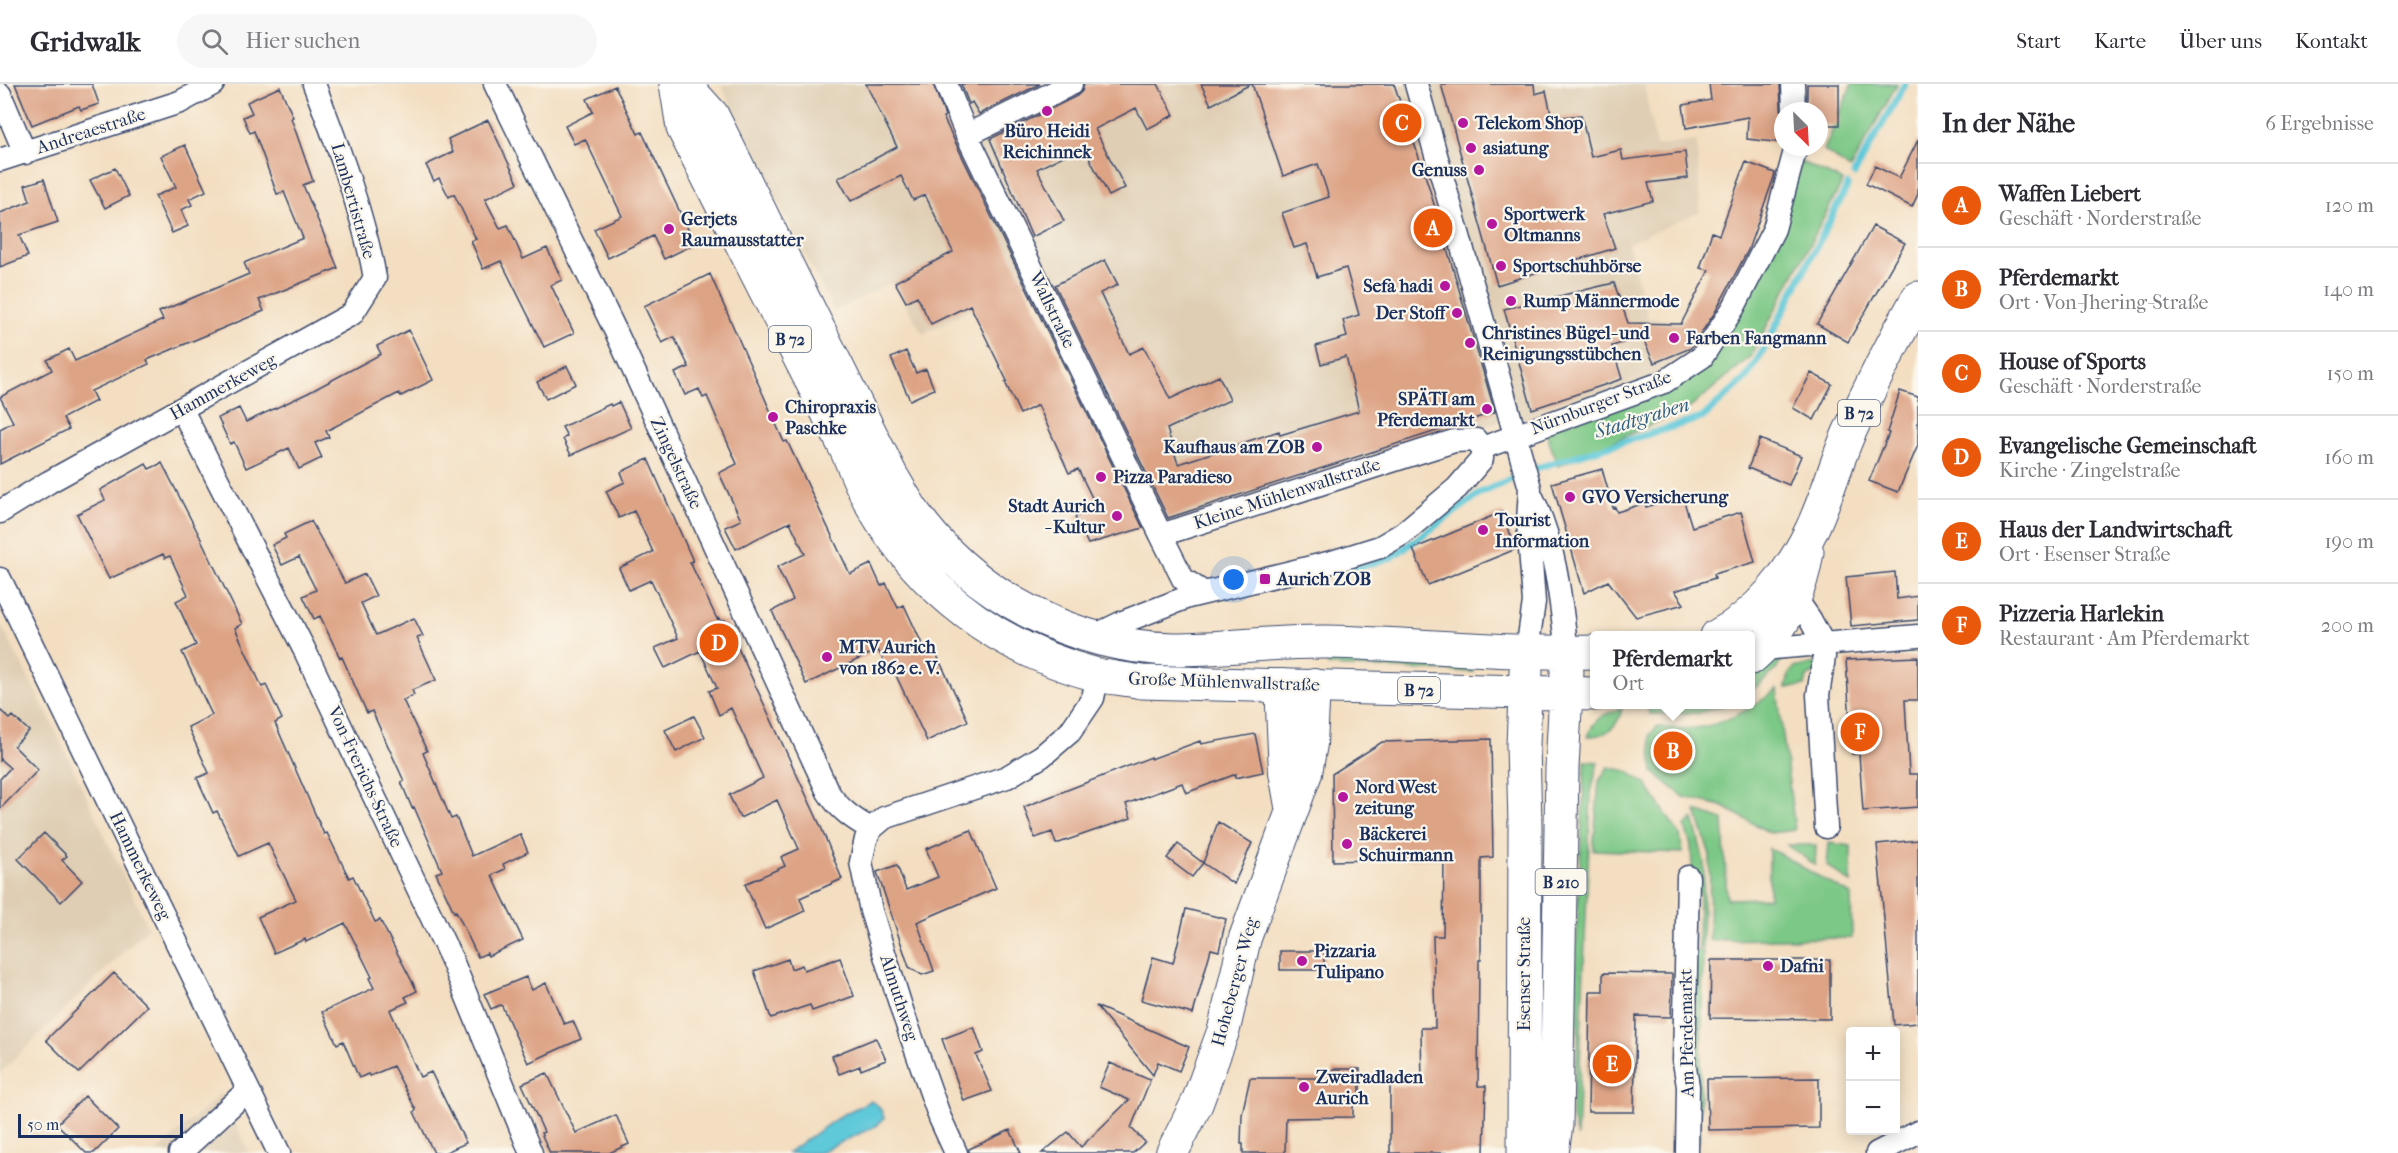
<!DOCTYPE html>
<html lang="de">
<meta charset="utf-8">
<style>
body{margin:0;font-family:"IM FELL French Canon",serif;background:#f7f7f7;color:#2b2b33}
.controls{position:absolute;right:18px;bottom:18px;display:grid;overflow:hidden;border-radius:6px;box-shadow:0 3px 15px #0003}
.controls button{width:54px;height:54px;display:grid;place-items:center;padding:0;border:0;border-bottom:2px solid #e1e1e2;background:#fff;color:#2b2b33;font:30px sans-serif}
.compass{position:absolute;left:1774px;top:18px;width:54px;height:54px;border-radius:50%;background:#fff;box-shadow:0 3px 15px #0003;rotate:156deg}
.scale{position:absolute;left:18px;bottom:15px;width:165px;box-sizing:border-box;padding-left:6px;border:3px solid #1b2f5e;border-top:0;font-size:16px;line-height:21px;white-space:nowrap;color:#1b2f5e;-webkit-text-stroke:4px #fbf7ec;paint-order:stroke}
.you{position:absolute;left:1234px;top:496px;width:21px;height:21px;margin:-15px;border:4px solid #fff;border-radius:50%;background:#1a73e8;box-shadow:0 0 0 9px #1a73e833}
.badge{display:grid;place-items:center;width:39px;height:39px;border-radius:50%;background:#ea580c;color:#fff;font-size:20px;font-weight:700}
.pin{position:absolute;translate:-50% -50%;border:3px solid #fff;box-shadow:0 2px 6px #0006}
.popup{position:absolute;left:1590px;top:547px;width:165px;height:78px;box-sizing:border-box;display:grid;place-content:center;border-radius:6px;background:#fff;filter:drop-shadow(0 2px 4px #0005);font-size:20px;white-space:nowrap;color:#7c7c81}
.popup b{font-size:22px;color:#2b2b33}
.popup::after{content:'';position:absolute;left:50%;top:100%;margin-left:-12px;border:12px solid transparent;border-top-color:#fff}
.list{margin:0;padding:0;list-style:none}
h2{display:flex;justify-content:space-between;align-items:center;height:78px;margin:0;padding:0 24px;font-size:26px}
h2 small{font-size:20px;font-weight:400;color:#7c7c81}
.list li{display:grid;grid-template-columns:39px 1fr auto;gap:18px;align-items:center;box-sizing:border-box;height:84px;padding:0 24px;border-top:2px solid #e1e1e2}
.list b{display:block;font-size:22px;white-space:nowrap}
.list p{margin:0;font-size:20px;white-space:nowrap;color:#7c7c81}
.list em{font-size:20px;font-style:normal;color:#7c7c81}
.icon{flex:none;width:33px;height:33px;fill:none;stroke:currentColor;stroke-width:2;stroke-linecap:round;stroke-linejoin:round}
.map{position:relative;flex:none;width:1918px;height:1069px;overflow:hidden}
header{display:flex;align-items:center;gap:36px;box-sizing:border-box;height:84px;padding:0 30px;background:#fff;border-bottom:2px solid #e1e1e2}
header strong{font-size:28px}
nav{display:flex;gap:33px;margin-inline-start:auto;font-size:21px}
.search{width:420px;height:54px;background:#f7f7f7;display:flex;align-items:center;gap:15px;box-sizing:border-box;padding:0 21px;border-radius:33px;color:#7c7c81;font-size:22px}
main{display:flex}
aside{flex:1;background:#fff}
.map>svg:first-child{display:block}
</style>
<header>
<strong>Gridwalk</strong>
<div class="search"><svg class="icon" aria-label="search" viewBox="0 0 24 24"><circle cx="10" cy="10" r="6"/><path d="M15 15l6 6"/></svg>Hier suchen</div>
<nav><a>Start</a><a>Karte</a><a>Über uns</a><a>Kontakt</a></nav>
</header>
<main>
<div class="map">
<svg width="1918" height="1069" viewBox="0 0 1918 1069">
<rect width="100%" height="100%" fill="#fbf7ec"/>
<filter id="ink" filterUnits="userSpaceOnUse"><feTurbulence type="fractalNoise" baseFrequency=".0167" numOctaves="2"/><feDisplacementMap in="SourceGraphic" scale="12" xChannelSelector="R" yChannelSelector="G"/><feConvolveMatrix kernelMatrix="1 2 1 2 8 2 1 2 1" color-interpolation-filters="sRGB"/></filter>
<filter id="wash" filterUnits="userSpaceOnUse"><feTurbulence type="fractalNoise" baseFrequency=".008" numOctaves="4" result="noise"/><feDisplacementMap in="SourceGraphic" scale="24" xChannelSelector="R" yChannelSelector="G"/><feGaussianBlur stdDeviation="1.35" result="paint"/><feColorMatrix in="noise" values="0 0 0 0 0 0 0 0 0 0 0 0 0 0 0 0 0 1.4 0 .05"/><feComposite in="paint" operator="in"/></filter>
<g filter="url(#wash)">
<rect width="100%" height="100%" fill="#f3dec1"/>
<path fill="#dfceb4" d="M721 0H1644L1656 62 1697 57 1700 128 1628 159 1648 234 1713 239 1692 272 1663 291 1526 341 1502 337 1168 441 1042 189 923 250 892 198 834 228 738 38Z
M0 539 53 641 148 844 0 989Z
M221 1009 250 1069H156Z"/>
<path fill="#7cc886" stroke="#4c7c72" stroke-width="1.5" d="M1852 0H1897L1850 85 1824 66Z
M1801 78 1843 97 1751 272 1691 323 1558 382 1545 346 1678 301Z
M1784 572 1776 586 1751 607V586L1768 575Z
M1474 574 1473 588 1329 582 1327 579 1328 575 1451 581Z
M1819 578V586L1807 593 1805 602 1786 604 1789 590 1794 584Z
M1777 605 1795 746 1770 749 1722 722 1684 713 1653 688 1650 651 1657 643C1669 643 1684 646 1696 644 1726 640 1754 623 1777 605Z
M1662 620H1724V621L1699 629 1650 630 1647 624Z
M1622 625C1618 642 1607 653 1588 652 1594 634 1604 629 1622 625Z
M1585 677 1598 678 1591 709 1577 1053 1572 1034V1018L1578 962 1576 867Z
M1608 683 1627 687 1646 700 1680 751 1683 769 1593 766 1599 697Z
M1696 727 1723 736 1727 815 1769 814V764L1851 811 1852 854 1709 856 1710 771Z
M1693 734 1704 778 1702 864H1698L1699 808H1693L1691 761 1685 743Z
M1829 759 1851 762V799L1827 782Z
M1787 761H1816L1815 781Z
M1691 867H1703L1699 1059 1694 1037 1696 900Z"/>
<path fill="#5fc9d9" stroke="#3d7c9c" stroke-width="1.5" d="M870 1017C879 1020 881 1025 884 1034L876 1042 818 1069H787L842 1031Z"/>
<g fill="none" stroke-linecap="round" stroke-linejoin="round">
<path stroke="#5fc9d9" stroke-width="7" d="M1854 90 1905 0
M1344 488 1392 473 1481 409 1533 385 1702 334 1746 294 1764 265 1848 101"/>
</g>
<g id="blocks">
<path fill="#dda385" d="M15 0H92L99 20 81 26 79 22 32 41Z
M866 0H933L945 32 943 33 1143 444 1088 460 1075 433 1096 422 1078 385 1069 389 1038 321 1020 330 1005 298 1007 297 970 221 931 240 917 212 906 218 895 198 953 168 925 111 913 116 901 92 851 117 838 94 897 63Z
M961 0H1040L979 30 972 18 969 20Z
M1084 0H1158L1174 31 1147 45 1136 24 1095 45 1125 104 1109 112 1083 62 1037 85 1064 137 1032 153 990 55 1077 12 1082 7Z
M1201 0H1251L1211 21Z
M1252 0H1394L1428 100 1495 328 1168 434 1055 201 1105 176 1118 201 1100 209 1129 270 1144 263 1170 315 1219 292 1230 316 1167 345 1178 380 1279 347 1280 351 1359 327 1346 273 1321 280 1316 262 1347 253 1343 236 1359 231 1346 184 1317 193 1307 160 1294 164 1282 129 1329 113 1318 80 1283 92Z
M1441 0H1534L1535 10 1546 7 1552 34 1581 31 1591 73 1621 66 1623 76 1685 68 1688 94 1648 99 1653 117 1603 130 1615 164 1497 201Z
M1709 0H1780L1783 59 1747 55 1748 33 1686 44 1683 21 1711 16Z
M1807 0H1839V41H1819V27H1807Z
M615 2 638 50 642 48 695 160 664 175 653 152 608 174 594 145 622 132 585 55 574 60 565 42 593 28 587 15Z
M280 3 293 33 291 34 313 97 303 101 338 184 259 216 264 227 147 276 149 280 91 307 96 317 63 334 69 345 0 380V345L13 338 0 313 52 286 47 276 69 265 75 277 163 236 159 228 249 190 244 179 303 154 284 108 277 110 254 47 250 49 243 33 252 29 247 18Z
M488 36 518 99 485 115 500 144 508 141 523 175 547 164 562 196 551 201 574 249 544 263 501 177 483 185 471 157 476 155 454 110 449 113 439 94 434 97 426 81 453 68 448 55Z
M1918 56V110L1912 123 1866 100 1875 82 1899 94Z
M185 61 206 107 189 115 192 121 181 126 188 142 172 149 155 112 176 103 161 72Z
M1746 78 1775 89 1774 93 1748 166 1714 230 1691 264 1654 279 1642 253 1612 262 1622 295 1532 325 1504 225 1614 199 1628 239 1681 240 1709 186 1700 184 1712 148 1719 151Z
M115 84 129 112 105 124 90 96Z
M44 95 58 138 19 151 28 172 0 183V129L30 117 25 101Z
M1873 142 1905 159 1848 258 1817 240Z
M710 190 784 358 787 357 850 490 871 480 881 502 886 499 898 524 904 521 923 562 931 559 968 637 927 657 891 581 887 583 878 566 806 600 772 527 793 516 777 483 805 470 790 438 736 465 725 443 741 436 719 389 737 380 707 312 703 314 699 305 685 311 675 289 689 283 674 253 662 259 644 222Z
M409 246 433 296 401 312 399 309 326 347 329 353 315 359 322 374 299 385 289 364 246 384 234 358 230 360 218 334 239 324 246 338 308 309 381 270 377 262Z
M906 267 916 289 926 285 934 305 910 316 891 274Z
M567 282 576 300 546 315 537 298Z
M1811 289 1832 300 1814 336 1793 324Z
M1900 307 1918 313V361L1898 408 1869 397 1889 349 1887 348Z
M619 318 631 344 571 371 563 355 567 352 562 343 610 320 611 322Z
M1760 355 1801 372 1789 401 1748 384Z
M648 375 693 477 690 478 717 535 719 534 721 538 725 536 821 743 842 795 800 814 805 827 765 845 745 800 785 782 781 773 799 765 777 716 740 734 729 711 763 694 731 624 719 631 709 607 717 604 700 567 665 584 655 564 678 554 651 496 629 506 619 484 653 468 634 427 619 434 606 407 625 398 621 388Z
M162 379 199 451 242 540 235 544 262 603 266 601 282 635 275 639 324 750 327 749 349 794 353 792 375 838 380 836 417 907 405 913 408 918 390 926 420 993 431 988 466 1059 444 1069H434L414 1028 416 1026 393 982 370 992 368 990 359 994 343 957 337 960 322 928 374 904 369 894 372 893 345 839 306 858 305 855 274 869 258 833 296 816 268 759 239 772 217 727 213 729 197 694 209 689 188 643 212 631 182 568 196 561 176 517 188 511 170 472 165 474 163 470 109 495 77 430 105 416 100 406 146 380 149 385Z
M1602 385 1613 424 1615 423 1617 428 1645 419 1646 423 1682 411 1692 443 1741 428 1755 478 1714 490 1715 494 1675 507 1684 520 1636 533 1608 497 1584 509 1552 399Z
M1502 428 1516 465 1428 501 1413 465Z
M311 437 345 499 365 490 376 512 361 519 376 551 414 534 423 552 417 554 436 596 412 606 414 611 403 616 427 667 423 669 451 735 456 733 472 772 520 750 528 768 503 780 505 785 492 791 523 856 488 872 487 869 478 873 456 827 454 828 436 789 442 787 414 723 412 724 401 698 404 697 372 627 367 629 342 573 340 574 320 532 314 535 303 512 316 506 299 473 282 481 272 461 286 454 284 450Z
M1895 488 1897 515 1918 512V536L1851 542 1846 493Z
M1918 573V616H1905L1909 690H1918V723L1863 727 1859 670H1852L1846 576Z
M0 626 10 635 13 632 29 647 14 662 38 686 0 725V695L10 684 1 676 0 677Z
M694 632 705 653 676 668 665 646Z
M1255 650 1263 688 1235 694 1236 690 1186 709 1182 699 1126 720 1131 734 1056 760 1052 748 1035 754 1024 723 1151 673V675L1200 657 1201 660Z
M1491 655 1493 773 1481 774V876H1479L1478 1002H1486L1484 1069H1390V1002H1422L1421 944H1435L1433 852H1443L1444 774 1333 777 1332 690 1382 658Z
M1218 738 1252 759 1234 800 1203 779Z
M971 746 996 804 917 838 934 887 922 891 909 883 877 788 897 781 906 806 938 793 926 765Z
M44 749 67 772 62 776 82 797 61 818 18 775Z
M1918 756V939L1894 941 1877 760Z
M1178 760 1203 779 1192 793 1167 774Z
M1186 825 1226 835 1219 867 1211 865 1193 930 1141 916 1153 873 1173 879Z
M1280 867H1324V886H1280Z
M840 874 854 912 812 927 810 921 771 934 754 887 788 875 791 885 802 881 804 886Z
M1711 876H1830V935L1710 934Z
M114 889 147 922 79 989 46 956Z
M1603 889 1672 890 1671 933 1636 932 1634 1028H1588L1590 907H1603Z
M526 893 532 906 546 899 564 940 573 937 581 955 528 979 502 922 500 921 491 925 484 910Z
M1096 922 1189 963 1179 987 1158 978 1153 991Z
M974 943 983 968 976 971 992 1007 964 1017 942 955Z
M876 954 886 976 861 986 860 982 839 990 832 972Z
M1110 979 1150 996 1151 994 1131 1044 1145 1058 1133 1069H1042L1068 1048 1081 1063 1129 1016 1099 1003Z
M1333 985H1360V1013H1353V1033L1286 1034 1285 1069H1243V1060H1241L1242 1030 1250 994H1333Z
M547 989 576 1049 616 1031 629 1060 609 1069H550L541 1049 544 1048 522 1000Z
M1819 994V1044L1708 1046 1707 995Z
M85 1012 118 1045 94 1069H86L57 1040Z
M1010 1046 1021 1069H969V1065Z"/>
</g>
</g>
<g filter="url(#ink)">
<use href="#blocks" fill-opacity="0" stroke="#3b496d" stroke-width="1.5"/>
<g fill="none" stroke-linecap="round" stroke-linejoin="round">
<g stroke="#3b496d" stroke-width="25">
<path id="street" d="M495 0 616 248 828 708C839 725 853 735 871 745
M946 0 967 51 1161 451
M1416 0 1530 404 1528 438 1534 518 1527 567
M1793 0 1794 27
M0 10 25 69
M967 51 1071 0
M0 76 180 18 213 0
M182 326 304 565 451 874 531 1069
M1482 364 1664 298 1702 273 1734 223 1774 145 1796 63
M1533 415C1556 463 1561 517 1567 569
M0 428 49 398 352 230 375 194C363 127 338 63 314 0
M0 495 279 1069
M1796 515 1810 535 1823 559 1824 573 1818 611 1826 743
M1092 553 1123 538 1188 513 1332 478 1380 463 1402 450 1457 404 1482 375V364L1476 356 1454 357 1161 451 1183 495 1204 509
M1761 565 1918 552
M180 1069 248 1006
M956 1069 940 1034 903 929 871 827 861 778 866 755 871 745 884 734 1007 693 1042 672 1070 648 1093 614 1098 591
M1687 1069 1688 1002 1684 978 1688 793
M1877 1069 1918 1048"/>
</g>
<g stroke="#3b496d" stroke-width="34">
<path id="secondary" d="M1281 601 1285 688 1291 722
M1172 1069 1197 1019 1224 945 1245 854 1306 689 1311 660 1314 601"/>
</g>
<g stroke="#3b496d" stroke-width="35">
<path id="primary" d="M676 0 683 44C725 128 768 211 810 294 823 319 835 343 847 367 855 385 862 404 872 421 922 508 999 565 1097 591 1111 594 1127 595 1141 598L1595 610
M684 0 712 31 891 391C898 403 906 417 914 429 973 512 1074 563 1174 565 1225 565 1277 557 1328 558 1417 560 1506 570 1595 568
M1717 552C1758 531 1791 489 1811 447 1826 416 1835 381 1849 349 1870 303 1893 258 1918 214
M1751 574C1784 547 1801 508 1807 468
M1524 1069 1525 741 1523 661 1526 587
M1552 1069 1556 1041 1562 684 1567 588"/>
</g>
<use href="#street" stroke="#fff" stroke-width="22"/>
<use href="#secondary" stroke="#fff" stroke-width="32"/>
<use href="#primary" stroke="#fff" stroke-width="33"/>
</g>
</g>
<g fill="#b5179e" stroke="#fbf7ec" stroke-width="2">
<circle cx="1047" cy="27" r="6"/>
<circle cx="1463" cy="39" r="6"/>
<circle cx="1471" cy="64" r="6"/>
<circle cx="1479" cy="86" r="6"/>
<circle cx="1492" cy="140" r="6"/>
<circle cx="669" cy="145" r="6"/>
<circle cx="1501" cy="182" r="6"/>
<circle cx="1445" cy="202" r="6"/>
<circle cx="1511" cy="217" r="6"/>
<circle cx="1457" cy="229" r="6"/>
<circle cx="1674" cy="254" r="6"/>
<circle cx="1470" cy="259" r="6"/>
<circle cx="1487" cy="325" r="6"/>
<circle cx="773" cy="333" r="6"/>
<circle cx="1317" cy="363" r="6"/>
<circle cx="1101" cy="393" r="6"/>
<circle cx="1570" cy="413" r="6"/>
<circle cx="1117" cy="432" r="6"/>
<circle cx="1483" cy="446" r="6"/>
<rect x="1259" y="489" width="12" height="12" rx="3"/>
<circle cx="827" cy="573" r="6"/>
<circle cx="1343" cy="713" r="6"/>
<circle cx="1347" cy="760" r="6"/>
<circle cx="1302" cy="877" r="6"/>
<circle cx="1768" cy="882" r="6"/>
<circle cx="1304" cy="1003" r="6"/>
</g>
<g text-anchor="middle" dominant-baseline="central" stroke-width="4.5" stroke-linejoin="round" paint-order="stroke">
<g fill="#fbf7ec" stroke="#5e6b89" stroke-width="1.5">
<rect x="769" y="242" width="42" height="26" rx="4.5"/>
<rect x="1838" y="316" width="42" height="26" rx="4.5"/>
<rect x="1398" y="593" width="42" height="26" rx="4.5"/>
<rect x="1535.5" y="785" width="51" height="26" rx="4.5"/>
</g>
<g font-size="16" font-weight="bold" fill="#1b2f5e">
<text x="790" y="255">B 72</text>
<text x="1859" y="329">B 72</text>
<text x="1419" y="606">B 72</text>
<text x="1561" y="798">B 210</text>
</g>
<g font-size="18" font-weight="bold" fill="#1b2f5e" stroke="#fbf7ec" text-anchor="start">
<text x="1475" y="39">Telekom Shop</text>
<text x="1047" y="47" text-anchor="middle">Büro Heidi<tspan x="1047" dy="21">Reichinnek</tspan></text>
<text x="1483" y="64">asiatung</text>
<text x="1467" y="86" text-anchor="end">Genuss</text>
<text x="1504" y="130">Sportwerk<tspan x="1504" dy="21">Oltmanns</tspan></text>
<text x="681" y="135">Gerjets<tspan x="681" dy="21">Raumausstatter</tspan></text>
<text x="1513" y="182">Sportschuhbörse</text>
<text x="1433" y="202" text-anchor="end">Sefa hadi</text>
<text x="1523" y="217">Rump Männermode</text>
<text x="1445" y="229" text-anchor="end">Der Stoff</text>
<text x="1482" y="249">Christines Bügel- und<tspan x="1482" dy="21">Reinigungsstübchen</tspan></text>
<text x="1686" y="254">Farben Fangmann</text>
<text x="1475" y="315" text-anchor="end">SPÄTI am<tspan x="1475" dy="21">Pferdemarkt</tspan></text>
<text x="785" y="323">Chiropraxis<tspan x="785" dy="21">Paschke</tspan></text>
<text x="1305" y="363" text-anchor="end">Kaufhaus am ZOB</text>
<text x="1113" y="393">Pizza Paradieso</text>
<text x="1582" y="413">GVO Versicherung</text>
<text x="1105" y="422" text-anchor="end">Stadt Aurich<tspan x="1105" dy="21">- Kultur</tspan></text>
<text x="1495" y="436">Tourist<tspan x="1495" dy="21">Information</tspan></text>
<text x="1277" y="495">Aurich ZOB</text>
<text x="839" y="563">MTV Aurich<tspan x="839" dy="21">von 1862 e. V.</tspan></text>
<text x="1355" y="703">Nord West<tspan x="1355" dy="21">zeitung</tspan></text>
<text x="1359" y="750">Bäckerei<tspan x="1359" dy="21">Schuirmann</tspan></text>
<text x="1314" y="867">Pizzaria<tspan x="1314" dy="21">Tulipano</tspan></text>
<text x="1780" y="882">Dafni</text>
<text x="1316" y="993">Zweiradladen<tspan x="1316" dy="21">Aurich</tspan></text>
</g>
<g font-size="18" fill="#1b2f5e" stroke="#fbf7ec">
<text transform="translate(91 47) rotate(-18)">Andreaestraße</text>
<text transform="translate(353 117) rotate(74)">Lambertistraße</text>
<text transform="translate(1052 226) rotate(64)">Wallstraße</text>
<text transform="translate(223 303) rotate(-29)">Hammerkeweg</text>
<text transform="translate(1601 319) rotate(-21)">Nürnburger Straße</text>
<text transform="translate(676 379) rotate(65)">Zingelstraße</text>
<text transform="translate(1287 410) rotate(-18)">Kleine Mühlenwallstraße</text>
<text transform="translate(1224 598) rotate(2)">Große Mühlenwallstraße</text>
<text transform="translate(365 693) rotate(65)">Von-Frerichs-Straße</text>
<text transform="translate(140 782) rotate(64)">Hammerkeweg</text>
<text transform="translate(1524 890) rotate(-90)">Esenser Straße</text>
<text transform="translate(1235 898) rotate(-75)">Hoheberger Weg</text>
<text transform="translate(899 914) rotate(72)">Almuthweg</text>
<text transform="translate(1687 949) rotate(-91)">Am Pferdemarkt</text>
</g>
<g font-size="20" font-style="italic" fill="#2f5d83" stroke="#fbf7ec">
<text transform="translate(1642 334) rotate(-17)">Stadtgraben</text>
</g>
</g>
</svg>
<div class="controls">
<button>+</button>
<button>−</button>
</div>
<svg class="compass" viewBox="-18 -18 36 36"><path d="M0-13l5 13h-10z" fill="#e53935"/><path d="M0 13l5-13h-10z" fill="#7c7c81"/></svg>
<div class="scale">50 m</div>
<div class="you"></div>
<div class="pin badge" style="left:1433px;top:144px">A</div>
<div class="pin badge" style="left:1673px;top:667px">B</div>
<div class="popup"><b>Pferdemarkt</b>Ort</div>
<div class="pin badge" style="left:1402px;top:39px">C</div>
<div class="pin badge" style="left:719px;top:559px">D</div>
<div class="pin badge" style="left:1612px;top:980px">E</div>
<div class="pin badge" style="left:1860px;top:648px">F</div>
</div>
<aside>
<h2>In der Nähe<small>6 Ergebnisse</small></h2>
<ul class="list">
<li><span class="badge">A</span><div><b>Waffen Liebert</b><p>Geschäft · Norderstraße</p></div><em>120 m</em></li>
<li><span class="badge">B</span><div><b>Pferdemarkt</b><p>Ort · Von-Jhering-Straße</p></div><em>140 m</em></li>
<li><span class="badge">C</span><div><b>House of Sports</b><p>Geschäft · Norderstraße</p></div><em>150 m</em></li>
<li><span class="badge">D</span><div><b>Evangelische Gemeinschaft</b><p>Kirche · Zingelstraße</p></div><em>160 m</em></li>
<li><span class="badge">E</span><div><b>Haus der Landwirtschaft</b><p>Ort · Esenser Straße</p></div><em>190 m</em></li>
<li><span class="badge">F</span><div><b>Pizzeria Harlekin</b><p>Restaurant · Am Pferdemarkt</p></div><em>200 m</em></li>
</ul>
</aside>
</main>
